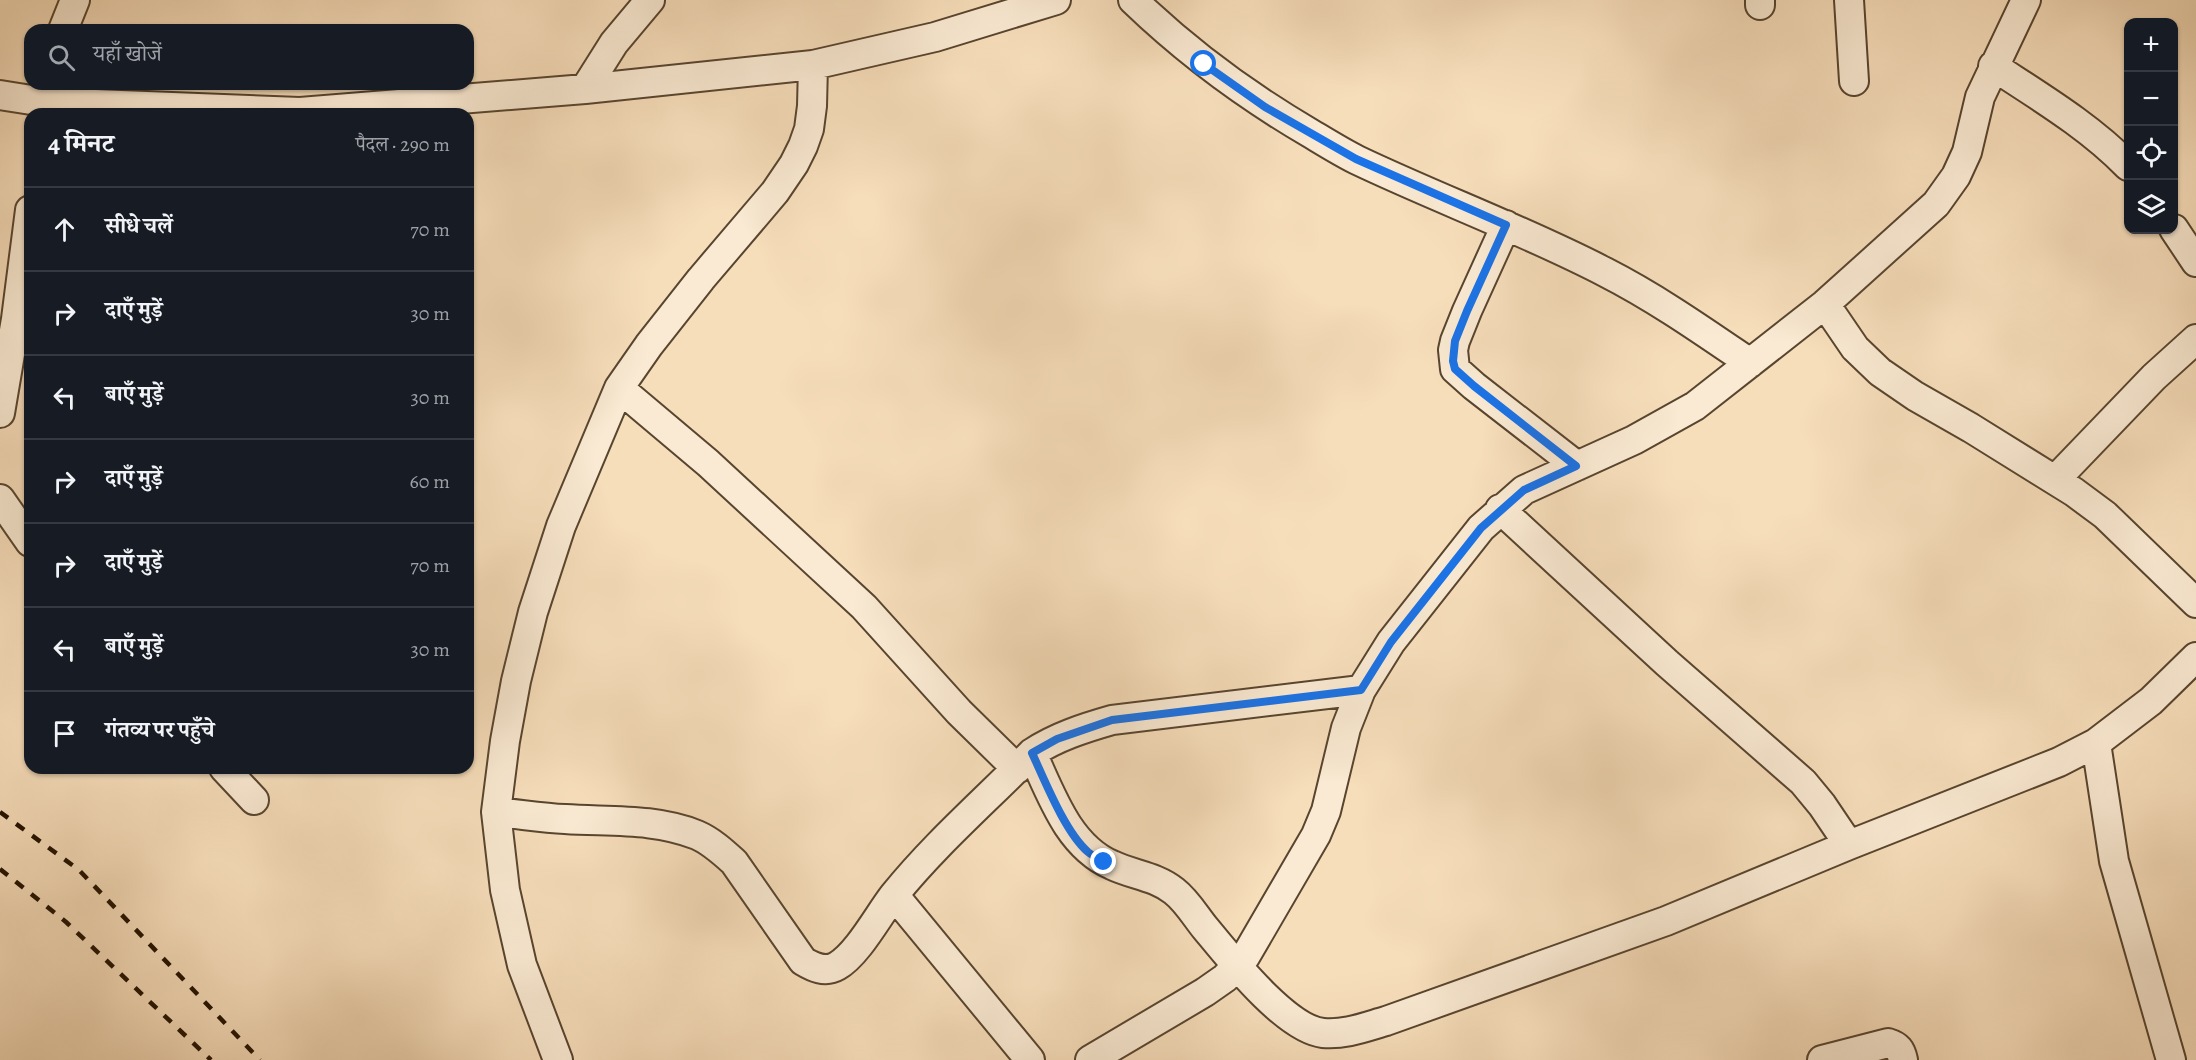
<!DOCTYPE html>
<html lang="hi">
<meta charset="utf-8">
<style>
body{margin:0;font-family:Alegreya,"Noto Serif Devanagari",serif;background:#20242c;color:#f1f3f6}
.controls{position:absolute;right:18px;top:18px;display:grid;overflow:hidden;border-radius:12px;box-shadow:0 2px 4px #0004}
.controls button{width:54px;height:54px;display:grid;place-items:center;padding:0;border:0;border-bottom:2px solid #363941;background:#171b24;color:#f1f3f6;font:30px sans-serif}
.stop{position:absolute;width:18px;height:18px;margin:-14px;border:4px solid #1a73e8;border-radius:50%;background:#fff}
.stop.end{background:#1a73e8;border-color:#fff;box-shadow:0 2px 6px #0008}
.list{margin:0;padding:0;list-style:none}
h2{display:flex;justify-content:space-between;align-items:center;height:78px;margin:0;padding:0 24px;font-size:26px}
h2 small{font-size:20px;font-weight:400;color:#9ea1a6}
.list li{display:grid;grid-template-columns:39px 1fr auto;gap:18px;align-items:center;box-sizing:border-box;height:84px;padding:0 24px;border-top:2px solid #363941}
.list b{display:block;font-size:22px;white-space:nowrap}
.list em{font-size:20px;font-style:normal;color:#9ea1a6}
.icon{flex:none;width:33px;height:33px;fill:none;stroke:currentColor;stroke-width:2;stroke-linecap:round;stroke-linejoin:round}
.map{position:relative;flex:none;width:2196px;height:1060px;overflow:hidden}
.search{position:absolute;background:#171b24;box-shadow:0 2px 4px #0004;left:24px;top:24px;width:450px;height:66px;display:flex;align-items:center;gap:15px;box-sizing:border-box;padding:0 21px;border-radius:18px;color:#9ea1a6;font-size:22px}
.panel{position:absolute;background:#171b24;box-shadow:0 2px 4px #0004;left:24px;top:108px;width:450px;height:666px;border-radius:18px}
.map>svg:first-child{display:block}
</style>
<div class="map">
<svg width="2196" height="1060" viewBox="0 0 2196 1060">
<rect width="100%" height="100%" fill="#f7debb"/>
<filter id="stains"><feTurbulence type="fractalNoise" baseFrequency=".00333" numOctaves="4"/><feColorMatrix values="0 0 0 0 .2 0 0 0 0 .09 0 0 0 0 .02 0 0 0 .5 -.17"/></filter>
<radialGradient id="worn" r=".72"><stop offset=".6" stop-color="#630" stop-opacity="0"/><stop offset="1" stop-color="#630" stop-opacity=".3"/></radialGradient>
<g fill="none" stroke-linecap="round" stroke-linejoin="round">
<g stroke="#58452f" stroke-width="32">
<path id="street" d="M1133 0C1187 52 1245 95 1310 133 1325 142 1341 152 1357 160 1439 199 1524 230 1605 272 1656 298 1703 331 1750 363
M1849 0 1854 81
M1760 5V0
M63 30 75 0
M1993 66C2040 97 2089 126 2128 166
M585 89 614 43 650 0
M0 95 44 102 300 112 585 89 813 65 935 37 1056 0
M1506 225 1467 311 1455 341 1453 350 1455 369 1474 386 1577 466
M2174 229 2196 262
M1825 304 1855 348 1880 372 1915 396 1971 428 2074 492 2105 515 2196 603
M619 388 708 463 864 607 959 712 1017 769
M0 413 16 319 30 210
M2055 480 2154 377 2196 339
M0 499 30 542
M1500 509 1667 663 1803 782 1822 805 1849 845
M2096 743 2114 861 2171 1060
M1032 753C1051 794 1068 846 1112 865 1133 875 1155 876 1174 891 1187 901 1196 917 1206 929 1230 958 1286 1029 1323 1033 1345 1035 1365 1027 1386 1021L1666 921 1849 845 2059 762 2096 743 2151 701 2196 657
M224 768 254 800
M496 812C519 814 542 818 565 819 609 822 655 818 697 835 711 841 723 852 734 862L803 961C813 967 825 973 837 966 858 954 879 914 894 895 936 843 986 800 1032 753 1056 737 1084 728 1112 720L1361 690
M894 895 1030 1060
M558 1060 522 965 505 890 496 812 505 741 516 681 533 612 561 526 619 388 649 345 701 279 775 192 794 164 803 146 809 129 812 106 813 65
M1090 1060 1205 992 1225 978 1245 957 1316 835 1326 811 1346 728 1361 690 1391 642 1481 528 1524 490 1634 440 1695 406 1825 304 1936 204 1956 176 1967 152 1980 97 2026 0
M1822 1060 1888 1043C1898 1046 1901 1050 1903 1060"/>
</g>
<use href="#street" stroke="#faead3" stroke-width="28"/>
<path stroke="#231200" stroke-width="4.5" stroke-dasharray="10 10" stroke-linecap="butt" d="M0 812 79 870 260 1060
M0 869 66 922 211 1060"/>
</g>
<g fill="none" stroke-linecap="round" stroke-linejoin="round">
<path stroke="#1a73e8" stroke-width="8" d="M1104 862C1099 859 1093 856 1088 852 1065 832 1045 781 1032 753L1057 739 1112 720 1361 690 1391 642 1481 528 1524 490 1576 466 1474 386 1455 369 1453 361 1455 341 1467 311 1506 225 1356 159 1265 107 1204 64"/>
</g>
<rect width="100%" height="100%" filter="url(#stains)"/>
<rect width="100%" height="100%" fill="url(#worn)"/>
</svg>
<div class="controls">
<button>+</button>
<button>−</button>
<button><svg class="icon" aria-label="locate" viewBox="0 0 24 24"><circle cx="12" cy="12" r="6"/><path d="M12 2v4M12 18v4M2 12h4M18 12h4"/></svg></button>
<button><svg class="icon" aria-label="layers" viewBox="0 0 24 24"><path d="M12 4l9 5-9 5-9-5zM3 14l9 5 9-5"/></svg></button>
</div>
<div class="stop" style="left:1204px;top:64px"></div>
<div class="stop end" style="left:1104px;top:862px"></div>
<div class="search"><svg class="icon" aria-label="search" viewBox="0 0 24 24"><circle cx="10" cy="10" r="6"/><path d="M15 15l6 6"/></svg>यहाँ खोजें</div>
<section class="panel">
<h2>4 मिनट<small>पैदल · 290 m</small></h2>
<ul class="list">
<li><svg class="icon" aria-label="ahead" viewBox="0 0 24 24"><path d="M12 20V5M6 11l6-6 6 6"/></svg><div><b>सीधे चलें</b></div><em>70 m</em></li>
<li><svg class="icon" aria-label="right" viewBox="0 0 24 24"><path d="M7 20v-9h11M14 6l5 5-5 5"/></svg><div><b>दाएँ मुड़ें</b></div><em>30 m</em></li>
<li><svg class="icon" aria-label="left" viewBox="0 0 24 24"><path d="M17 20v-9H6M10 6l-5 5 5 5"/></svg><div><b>बाएँ मुड़ें</b></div><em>30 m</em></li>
<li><svg class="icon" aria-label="right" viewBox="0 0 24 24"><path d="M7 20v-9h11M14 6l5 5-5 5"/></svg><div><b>दाएँ मुड़ें</b></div><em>60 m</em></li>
<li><svg class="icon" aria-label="right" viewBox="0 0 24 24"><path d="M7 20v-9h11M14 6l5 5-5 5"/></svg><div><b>दाएँ मुड़ें</b></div><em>70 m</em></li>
<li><svg class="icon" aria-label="left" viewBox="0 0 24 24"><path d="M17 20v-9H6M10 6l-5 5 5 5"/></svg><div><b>बाएँ मुड़ें</b></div><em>30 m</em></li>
<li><svg class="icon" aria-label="arrive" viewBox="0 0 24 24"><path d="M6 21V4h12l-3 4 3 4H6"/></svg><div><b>गंतव्य पर पहुँचे</b></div></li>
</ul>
</section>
</div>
